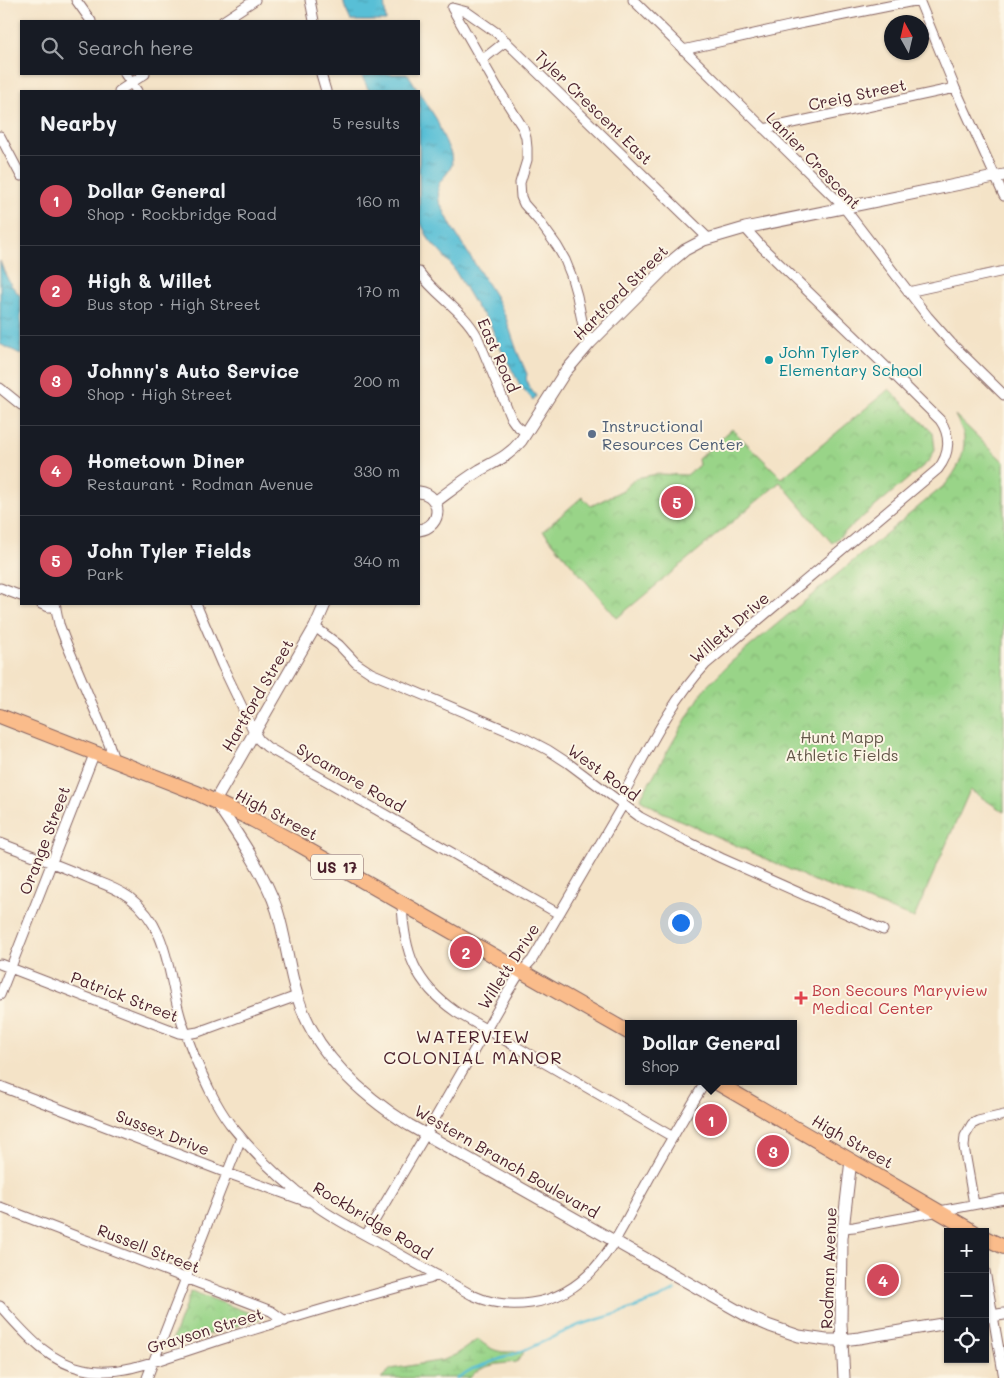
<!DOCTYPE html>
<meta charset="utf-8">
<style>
body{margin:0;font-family:Mali,sans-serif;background:#20242c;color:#f1f3f6}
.controls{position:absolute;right:15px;bottom:15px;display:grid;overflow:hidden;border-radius:0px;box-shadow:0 1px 4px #0004}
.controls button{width:45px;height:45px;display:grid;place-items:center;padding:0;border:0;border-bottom:1px solid #363941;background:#171b24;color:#f1f3f6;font:25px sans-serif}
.compass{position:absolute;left:884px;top:15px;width:45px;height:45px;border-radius:50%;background:#171b24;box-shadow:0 1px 4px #0004;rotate:352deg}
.you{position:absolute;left:680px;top:922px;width:18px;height:18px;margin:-12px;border:4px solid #fff;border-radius:50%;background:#1a73e8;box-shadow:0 0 0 8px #1a73e833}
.badge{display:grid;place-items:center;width:32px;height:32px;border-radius:50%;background:#d1495b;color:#fff;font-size:16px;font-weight:700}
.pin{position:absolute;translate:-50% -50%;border:2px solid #fff;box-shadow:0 1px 5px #0006}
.popup{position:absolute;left:625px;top:1020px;width:172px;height:65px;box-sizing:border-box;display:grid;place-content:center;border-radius:0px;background:#171b24;filter:drop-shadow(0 1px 4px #0005);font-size:16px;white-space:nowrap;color:#9ea1a6}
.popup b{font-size:19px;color:#f1f3f6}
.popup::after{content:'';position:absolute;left:50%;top:100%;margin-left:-10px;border:10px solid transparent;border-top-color:#171b24}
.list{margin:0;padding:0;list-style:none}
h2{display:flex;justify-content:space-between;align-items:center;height:65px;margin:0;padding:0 20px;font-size:21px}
h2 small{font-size:16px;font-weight:400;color:#9ea1a6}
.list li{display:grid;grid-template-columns:32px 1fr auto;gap:15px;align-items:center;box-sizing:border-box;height:90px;padding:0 20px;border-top:1px solid #363941}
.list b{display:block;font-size:19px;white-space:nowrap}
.list p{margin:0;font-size:16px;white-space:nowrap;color:#9ea1a6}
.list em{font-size:16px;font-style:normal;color:#9ea1a6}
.icon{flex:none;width:28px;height:28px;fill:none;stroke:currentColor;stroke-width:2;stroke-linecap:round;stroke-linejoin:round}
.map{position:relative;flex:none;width:1004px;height:1378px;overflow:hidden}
.search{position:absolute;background:#171b24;box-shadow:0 1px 4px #0004;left:20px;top:20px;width:400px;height:55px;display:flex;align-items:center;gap:12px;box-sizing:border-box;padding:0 18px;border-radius:0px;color:#9ea1a6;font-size:19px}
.panel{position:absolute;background:#171b24;box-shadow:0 1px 4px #0004;left:20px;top:90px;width:400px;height:515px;border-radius:0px}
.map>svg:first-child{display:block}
</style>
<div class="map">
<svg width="1004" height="1378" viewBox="0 0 1004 1378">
<defs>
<pattern id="wetland-marsh" width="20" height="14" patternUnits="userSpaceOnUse" patternTransform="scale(1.25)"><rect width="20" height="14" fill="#99d488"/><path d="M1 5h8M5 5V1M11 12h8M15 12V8" fill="none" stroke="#85b676"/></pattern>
<pattern id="park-crowns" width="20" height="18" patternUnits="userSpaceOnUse" patternTransform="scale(1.25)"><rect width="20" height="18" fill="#99d488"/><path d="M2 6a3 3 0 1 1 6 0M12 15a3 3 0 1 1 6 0" fill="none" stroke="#85b676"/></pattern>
<pattern id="water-ripples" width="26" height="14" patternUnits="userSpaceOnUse" patternTransform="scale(1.25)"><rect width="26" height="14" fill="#58bfd6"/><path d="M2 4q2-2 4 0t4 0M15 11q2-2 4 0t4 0" fill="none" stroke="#4b9bae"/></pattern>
</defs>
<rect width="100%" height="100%" fill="#fcf5e5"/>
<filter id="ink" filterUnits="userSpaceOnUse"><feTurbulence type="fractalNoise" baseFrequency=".02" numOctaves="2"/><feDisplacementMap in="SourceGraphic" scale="10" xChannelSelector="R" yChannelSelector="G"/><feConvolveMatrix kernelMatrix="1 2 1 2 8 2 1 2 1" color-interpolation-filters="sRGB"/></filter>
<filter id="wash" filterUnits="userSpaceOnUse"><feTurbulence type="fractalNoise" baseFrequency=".0096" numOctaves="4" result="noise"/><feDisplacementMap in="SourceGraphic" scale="20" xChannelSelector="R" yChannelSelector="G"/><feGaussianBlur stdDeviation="1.12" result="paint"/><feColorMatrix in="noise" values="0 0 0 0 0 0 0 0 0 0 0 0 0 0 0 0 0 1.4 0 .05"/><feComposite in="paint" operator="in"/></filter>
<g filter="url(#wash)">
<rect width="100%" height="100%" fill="#f4e3c7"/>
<path fill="url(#wetland-marsh)" stroke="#727a5a" d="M478 1339C495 1354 503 1353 525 1350L517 1362C501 1364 480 1364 470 1378H381L391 1369 444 1360 457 1354Z"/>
<path fill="url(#park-crowns)" stroke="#727a5a" d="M889 389 933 433 935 450 929 461 832 543 780 482 617 618 543 531 582 497 591 506 623 490 636 478 657 474 687 475 699 465 698 459 732 429 782 478Z
M955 415 1004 462V812L970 790 914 918 817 882 662 812 640 799 689 714 706 687 730 663 946 484C957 470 965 456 964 437 963 430 958 422 955 415Z
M191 1291 263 1318 170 1346Z"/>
<path fill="url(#water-ripples)" stroke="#516f80" d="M343 0H384L386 21H351L345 8Z
M361 74H408L437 120 440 129 451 154 452 165 448 172 440 182 438 186 439 201 453 229 495 296 506 318 517 351 527 374C524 383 531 389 536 396L533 400 520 385 497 341 489 321 477 308 451 264 430 241 419 220V91H369Z
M0 261 4 272 11 285 21 297V355C17 351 6 348 0 344Z"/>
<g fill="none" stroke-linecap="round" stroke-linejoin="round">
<path stroke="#58bfd6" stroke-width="2.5" d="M457 1378 472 1369 525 1350 579 1325 623 1312 660 1298 675 1290"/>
</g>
</g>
<g filter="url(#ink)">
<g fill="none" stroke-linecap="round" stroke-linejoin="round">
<g stroke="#866462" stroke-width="11">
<path id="minor" d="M76 0 91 21
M310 0 314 21
M633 0 842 205 928 317 951 343 1004 395
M919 0 955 88 1004 196
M452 8 497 87 523 128 526 138 527 148V160L520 183 521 197 524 204 539 221 557 246 565 260 571 275 577 296 583 326 590 343
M452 8 467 12 497 33 708 238
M223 21 255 0
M683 50 789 26 919 0
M482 60 506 41
M125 74 137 91
M321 74 326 91
M119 91 145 74
M764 129 955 88
M0 136 21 176
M419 272C436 296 463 310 477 336L511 418 516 425 526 433
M908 292 1004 271
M0 388 21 405
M0 588 21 596
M41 604 49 607H56
M55 604 59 624 65 640 109 744 114 760
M196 604 222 665 254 732 259 740 267 747 559 914
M315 627 339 645 356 663 371 673 527 739 548 750 568 763 640 817 680 838 721 858 883 930
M0 843C31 855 61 866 91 879 104 884 118 889 129 897 170 928 167 974 181 1019 185 1032 190 1045 195 1058 205 1081 215 1104 230 1124 254 1154 284 1183 315 1205 334 1219 356 1230 376 1241 408 1259 440 1277 472 1295 491 1304 510 1306 531 1303 595 1294 617 1236 645 1186 664 1151 685 1116 706 1081
M402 904C404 952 414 983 456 1012L673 1137
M0 964 179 1033 186 1034 198 1032 297 996
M0 995 95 752
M0 1086 227 1173 308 1202
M974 1204 964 1147 965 1136 972 1124 978 1121 1004 1115
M0 1207 271 1311 285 1321
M843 1228 854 1227 1004 1199
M366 1235 426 1134 506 995 519 974 532 960 538 950 621 808 624 793C649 748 670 703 706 664L938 469C950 454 951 436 940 420L876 357 762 247 745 228
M985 1271 1004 1378
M0 1306C24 1332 46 1361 83 1369 113 1376 143 1365 171 1356 191 1350 210 1343 229 1337 296 1317 362 1297 429 1279L437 1275
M147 1378 241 1138"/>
</g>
<g stroke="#866462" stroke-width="13">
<path id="tertiary" d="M419 492C443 495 443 527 419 530
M435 502C450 491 464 480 480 470 496 461 509 456 521 441L565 372 590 343 673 260 685 250 704 240 745 228 1004 175
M325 604 315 627 215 801C237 833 265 874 277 910 286 938 288 967 297 995 314 1053 360 1094 409 1125L749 1317 770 1326 799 1336 826 1340H842L859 1338 948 1323
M985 1317 1004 1314
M844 1378 841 1324 842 1238 851 1160"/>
</g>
<g stroke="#866462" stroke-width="16">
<path id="primary" d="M0 716 197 793 253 820 298 844 628 1032
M714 1081 974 1232
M985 1238 1004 1247"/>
</g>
<use href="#minor" stroke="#fff" stroke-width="9"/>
<use href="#tertiary" stroke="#fff" stroke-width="11"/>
<use href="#primary" stroke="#fabc8b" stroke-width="14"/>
</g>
</g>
<circle fill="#0f9aa8" stroke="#fcf5e5" stroke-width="2" cx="769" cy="360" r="5"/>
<circle fill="#5c6f8a" stroke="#fcf5e5" stroke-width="2" cx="592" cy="434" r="5"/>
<path fill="#e0444e" stroke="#fcf5e5" stroke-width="2" d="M798.5 990.5h5v5h5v5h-5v5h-5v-5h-5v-5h5z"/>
<g text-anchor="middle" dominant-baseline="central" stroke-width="4" stroke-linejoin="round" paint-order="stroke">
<rect fill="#fcf5e5" stroke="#7f5f63" stroke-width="1" x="311" y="854.5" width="52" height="25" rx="4"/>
<g font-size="15" font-weight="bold" fill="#4a1f2b">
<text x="337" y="867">US 17</text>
</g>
<g font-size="16" fill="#4a1f2b" stroke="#fcf5e5">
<text transform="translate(857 94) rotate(-12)">Creig Street</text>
<text transform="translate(594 107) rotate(44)">Tyler Crescent East</text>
<text transform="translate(814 160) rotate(46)">Lanier Crescent</text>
<text transform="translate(620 292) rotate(-45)">Hartford Street</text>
<text transform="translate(499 355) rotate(66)">East Road</text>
<text transform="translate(729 627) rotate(-41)">Willett Drive</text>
<text transform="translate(257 695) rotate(-60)">Hartford Street</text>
<text transform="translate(604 772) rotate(36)">West Road</text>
<text transform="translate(351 777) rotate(30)">Sycamore Road</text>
<text transform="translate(277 814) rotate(28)">High Street</text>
<text transform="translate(44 840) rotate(-69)">Orange Street</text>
<text transform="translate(508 966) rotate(-57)">Willett Drive</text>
<text transform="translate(125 996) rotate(21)">Patrick Street</text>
<text transform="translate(163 1132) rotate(21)">Sussex Drive</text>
<text transform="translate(853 1141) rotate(30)">High Street</text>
<text transform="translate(507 1161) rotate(30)">Western Branch Boulevard</text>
<text transform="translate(373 1220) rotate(31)">Rockbridge Road</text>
<text transform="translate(149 1248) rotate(21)">Russell Street</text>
<text transform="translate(828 1268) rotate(-88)">Rodman Avenue</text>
<text transform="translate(205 1330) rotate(-17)">Grayson Street</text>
</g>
<g font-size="16" fill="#0d838f" stroke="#fcf5e5" text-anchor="start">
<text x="779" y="351">John Tyler<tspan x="779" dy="18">Elementary School</tspan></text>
</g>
<g font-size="16" fill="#4e5e75" stroke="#fcf5e5" text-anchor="start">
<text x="602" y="425">Instructional<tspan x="602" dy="18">Resources Center</tspan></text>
</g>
<g font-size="16" fill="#625547" stroke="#fcf5e5">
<text x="842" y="736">Hunt Mapp<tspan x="842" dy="18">Athletic Fields</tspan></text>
</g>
<g font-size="16" fill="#be3a42" stroke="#fcf5e5" text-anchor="start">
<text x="812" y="989">Bon Secours Maryview<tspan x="812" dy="18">Medical Center</tspan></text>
</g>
<g font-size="18" letter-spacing="1" fill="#4a1f2b" stroke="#fcf5e5">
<text x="473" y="1036">WATERVIEW<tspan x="473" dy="21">COLONIAL MANOR</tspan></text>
</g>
</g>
</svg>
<div class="controls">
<button>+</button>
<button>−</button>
<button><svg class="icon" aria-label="locate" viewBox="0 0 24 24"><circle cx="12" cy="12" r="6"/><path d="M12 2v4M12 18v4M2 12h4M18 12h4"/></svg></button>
</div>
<svg class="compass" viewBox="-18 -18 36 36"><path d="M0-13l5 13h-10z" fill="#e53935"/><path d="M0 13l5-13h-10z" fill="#9ea1a6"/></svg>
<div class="you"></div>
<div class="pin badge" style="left:711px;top:1120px">1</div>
<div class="popup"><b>Dollar General</b>Shop</div>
<div class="pin badge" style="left:466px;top:952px">2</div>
<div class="pin badge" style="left:773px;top:1151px">3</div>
<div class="pin badge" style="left:883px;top:1280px">4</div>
<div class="pin badge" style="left:677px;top:502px">5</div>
<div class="search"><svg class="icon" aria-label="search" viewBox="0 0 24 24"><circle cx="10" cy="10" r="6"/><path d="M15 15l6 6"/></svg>Search here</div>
<section class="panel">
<h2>Nearby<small>5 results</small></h2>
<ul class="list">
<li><span class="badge">1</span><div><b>Dollar General</b><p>Shop · Rockbridge Road</p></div><em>160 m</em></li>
<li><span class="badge">2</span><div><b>High &amp; Willet</b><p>Bus stop · High Street</p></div><em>170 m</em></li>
<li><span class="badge">3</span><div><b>Johnny's Auto Service</b><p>Shop · High Street</p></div><em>200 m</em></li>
<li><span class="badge">4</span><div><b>Hometown Diner</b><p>Restaurant · Rodman Avenue</p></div><em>330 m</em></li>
<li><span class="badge">5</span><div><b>John Tyler Fields</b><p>Park</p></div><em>340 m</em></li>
</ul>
</section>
</div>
